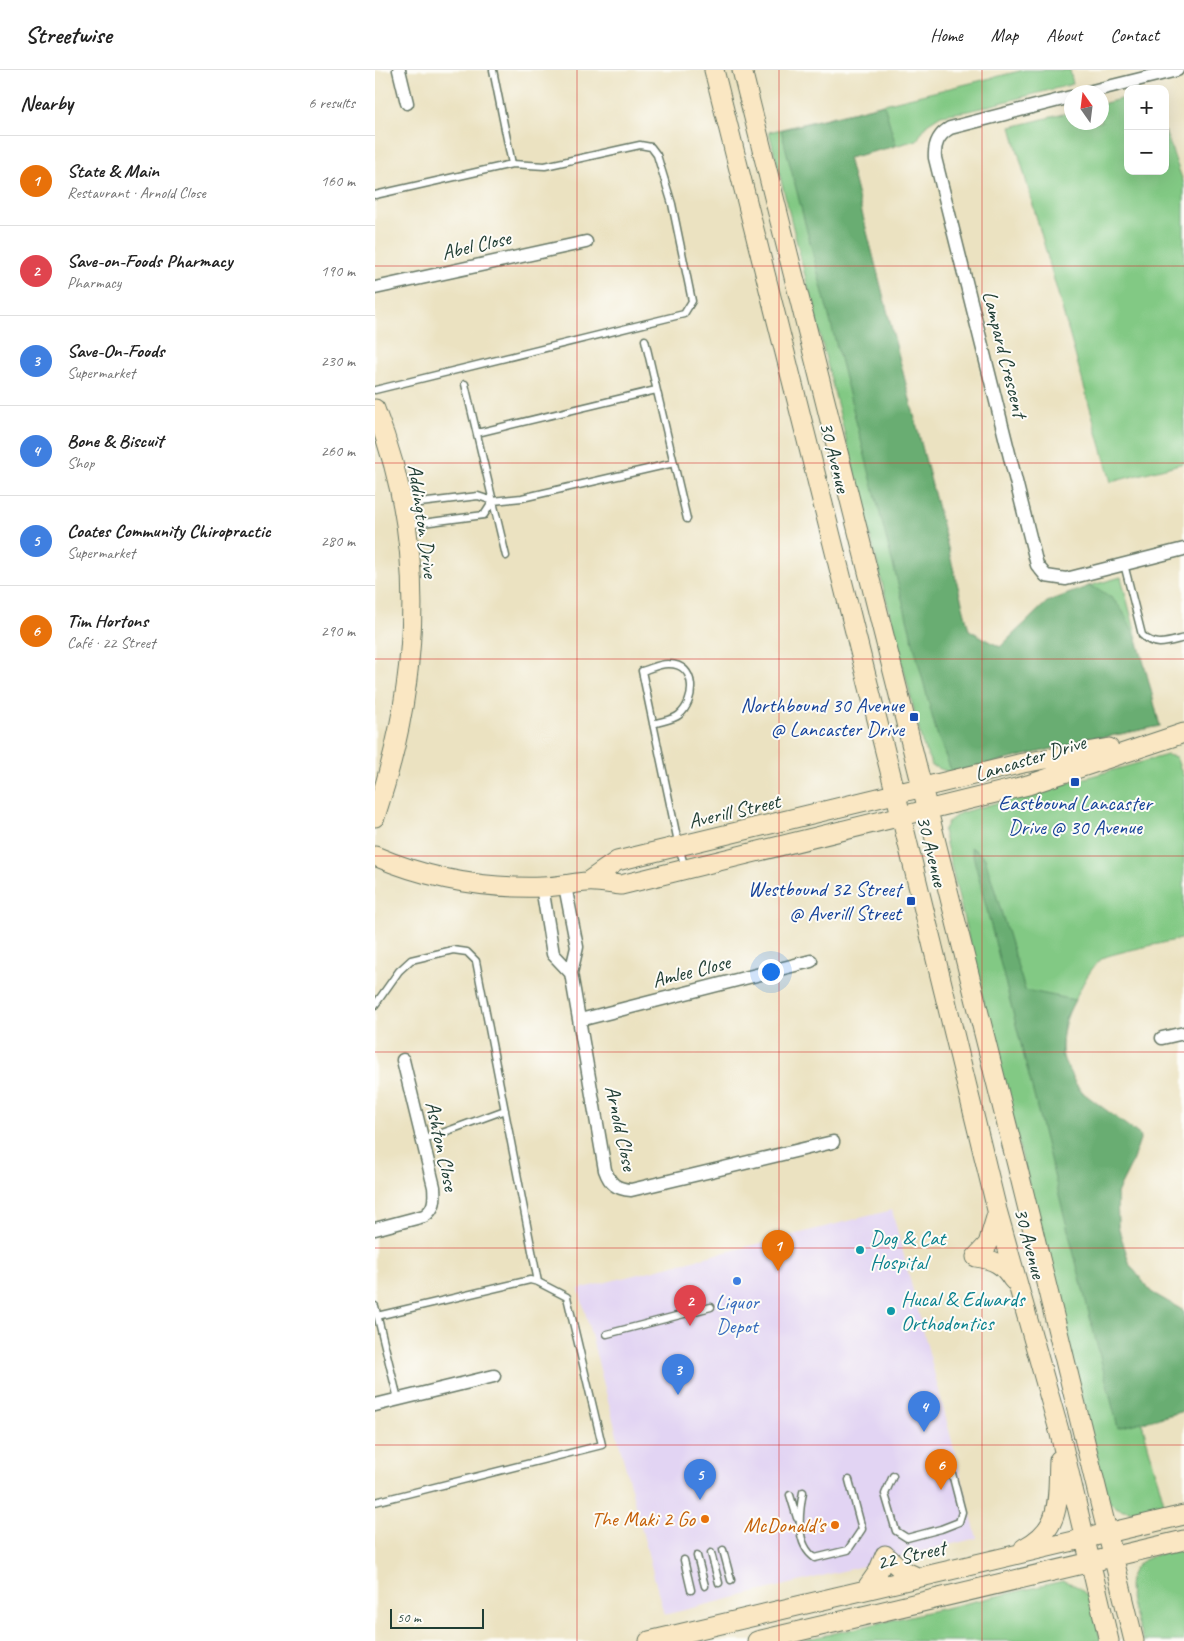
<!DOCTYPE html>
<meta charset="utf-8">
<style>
body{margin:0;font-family:Caveat,sans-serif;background:#f2f2f2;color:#222}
.controls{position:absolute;right:15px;top:15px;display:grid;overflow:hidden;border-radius:10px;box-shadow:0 5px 20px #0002}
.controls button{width:45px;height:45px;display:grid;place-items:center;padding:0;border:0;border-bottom:1px solid #e0e0e0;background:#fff;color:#222;font:25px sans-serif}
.compass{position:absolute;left:689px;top:15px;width:45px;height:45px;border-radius:50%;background:#fff;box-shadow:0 5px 20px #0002;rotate:346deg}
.scale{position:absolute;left:15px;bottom:12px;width:94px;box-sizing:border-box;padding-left:5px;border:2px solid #1f3d34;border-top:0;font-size:14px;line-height:18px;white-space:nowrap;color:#1f3d34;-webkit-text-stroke:4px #fdfcf7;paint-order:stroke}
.you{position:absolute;left:395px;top:901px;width:18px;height:18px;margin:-12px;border:4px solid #fff;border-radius:50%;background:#1a73e8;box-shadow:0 0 0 8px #1a73e833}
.badge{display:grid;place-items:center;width:32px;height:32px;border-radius:50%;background:#1f6fb2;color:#fff;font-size:16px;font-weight:700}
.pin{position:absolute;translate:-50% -41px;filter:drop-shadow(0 1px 2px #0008)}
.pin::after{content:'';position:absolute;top:26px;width:18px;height:15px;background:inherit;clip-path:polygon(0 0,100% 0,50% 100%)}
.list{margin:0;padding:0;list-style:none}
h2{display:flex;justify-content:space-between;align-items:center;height:65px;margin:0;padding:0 20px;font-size:21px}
h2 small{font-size:16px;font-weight:400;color:#767676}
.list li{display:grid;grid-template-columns:32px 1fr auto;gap:15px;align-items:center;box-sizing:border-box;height:90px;padding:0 20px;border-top:1px solid #e0e0e0}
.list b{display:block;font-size:19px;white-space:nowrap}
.list p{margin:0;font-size:16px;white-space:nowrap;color:#767676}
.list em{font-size:16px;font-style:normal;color:#767676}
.map{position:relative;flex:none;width:809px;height:1571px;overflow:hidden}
header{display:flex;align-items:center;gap:30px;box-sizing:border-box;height:70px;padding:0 25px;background:#fff;border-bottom:1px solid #e0e0e0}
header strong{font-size:24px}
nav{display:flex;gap:28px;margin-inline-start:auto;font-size:18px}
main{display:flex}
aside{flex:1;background:#fff}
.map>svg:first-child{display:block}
</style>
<header>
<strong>Streetwise</strong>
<nav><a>Home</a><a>Map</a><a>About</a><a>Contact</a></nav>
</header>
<main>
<aside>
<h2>Nearby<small>6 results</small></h2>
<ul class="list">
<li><span class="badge" style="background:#e8710a">1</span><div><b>State &amp; Main</b><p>Restaurant · Arnold Close</p></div><em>160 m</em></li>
<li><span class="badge" style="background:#e0444e">2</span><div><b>Save-on-Foods Pharmacy</b><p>Pharmacy</p></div><em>190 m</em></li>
<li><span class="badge" style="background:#3f7fe0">3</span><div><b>Save-On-Foods</b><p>Supermarket</p></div><em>230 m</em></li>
<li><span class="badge" style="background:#3f7fe0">4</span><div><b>Bone &amp; Biscuit</b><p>Shop</p></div><em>260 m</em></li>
<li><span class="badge" style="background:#3f7fe0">5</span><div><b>Coates Community Chiropractic</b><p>Supermarket</p></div><em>280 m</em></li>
<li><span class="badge" style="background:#e8710a">6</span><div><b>Tim Hortons</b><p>Café · 22 Street</p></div><em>290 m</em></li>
</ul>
</aside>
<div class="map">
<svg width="809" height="1571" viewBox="0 0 809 1571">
<rect width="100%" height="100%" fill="#fdfcf7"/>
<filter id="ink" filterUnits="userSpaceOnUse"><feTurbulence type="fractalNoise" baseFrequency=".02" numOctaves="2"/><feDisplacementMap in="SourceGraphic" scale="10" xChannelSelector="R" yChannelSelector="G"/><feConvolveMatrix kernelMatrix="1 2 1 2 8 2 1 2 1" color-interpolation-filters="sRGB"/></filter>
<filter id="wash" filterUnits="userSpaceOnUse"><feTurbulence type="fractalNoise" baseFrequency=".0096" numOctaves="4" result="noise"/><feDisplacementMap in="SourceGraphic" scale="20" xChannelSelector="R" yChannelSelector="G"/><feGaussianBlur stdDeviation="1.12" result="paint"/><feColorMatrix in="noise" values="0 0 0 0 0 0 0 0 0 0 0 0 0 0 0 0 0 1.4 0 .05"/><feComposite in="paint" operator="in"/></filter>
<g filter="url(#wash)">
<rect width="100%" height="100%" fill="#ebe2c1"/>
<path fill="#e2d4f3" d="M517 1140 602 1468 289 1545 204 1219Z"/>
<path fill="#82c984" stroke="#50835c" d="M649 0H695L698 14 594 41 566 45 552 54 542 70 473 88 594 560 625 577 672 532 714 516 746 507 785 656 701 673 577 703 557 696 547 672 394 62Z
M753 27V101H790V61L809 114V393L736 412 636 57 696 42V52H726L727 34Z
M792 685 801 687 809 708V868C795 872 736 883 728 888 715 897 707 916 700 929 663 1002 712 1029 766 1066L756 1095 742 1123 743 1157 755 1195 776 1222 809 1241V1341L767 1353 790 1436C768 1439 751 1448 733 1431L616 964 568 761 573 752 585 743Z
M809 1479V1571H768C761 1546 739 1505 771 1489 782 1483 797 1482 809 1479Z
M688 1511C720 1519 719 1543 726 1571H425Z"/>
<path fill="#69ad72" stroke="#447553" d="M509 34 521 76 473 88 594 560 625 577 672 532 714 516C719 518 726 520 731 524 763 543 775 622 785 656L701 673 577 703 561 661 406 60Z
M596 777 610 788 650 920 700 930 689 951 686 984 703 1019 766 1066 756 1095 742 1123 743 1157 755 1195 776 1222 809 1241V1341L743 1358Z"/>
</g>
<g filter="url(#ink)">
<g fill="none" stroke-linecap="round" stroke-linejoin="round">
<g stroke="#667765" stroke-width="9">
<path id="lane" d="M118 0 137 94
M0 125 137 94 170 96 265 75 276 77 282 85 297 134 317 231 309 244 0 320
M270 270 312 449
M90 314 131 486
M102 363 281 320
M28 435 103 426 118 431 147 428 299 393
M32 455 109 445 118 431
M749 494 767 565C780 578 793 572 809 568
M278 654C286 651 298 650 304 645 321 631 322 594 294 594 285 593 275 599 267 601L304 777 310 798
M0 935 24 901 36 890 78 880 92 882 101 891 163 1212
M48 1070 130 1040
M0 1236 23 1329
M232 1264 336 1237
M518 1406 510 1424 521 1461 532 1468 566 1459 584 1452 587 1442 574 1392
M428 1422C424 1443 420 1474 440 1488L473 1480 487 1459 474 1410
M415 1425 422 1448
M0 1432 227 1375 192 1227 163 1212 155 1210 2 1246
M348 1480 356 1510
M336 1483 344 1513
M322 1486 330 1516
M309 1490 316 1520"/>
</g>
<g stroke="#667765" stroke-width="15">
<path id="street" d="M24 0 32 33
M713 22 802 0
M696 27 575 58C563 65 559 74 560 88L662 495 671 506 691 509 809 479
M0 218 211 172
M190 816 202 877 196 903 230 1100C235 1114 241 1119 256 1120L458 1072
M167 817 178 884 196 903
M205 950 436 891
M787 968 809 963
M0 1159 49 1146C60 1139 60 1129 59 1117L28 990
M0 1335 119 1306"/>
</g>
<g stroke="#667765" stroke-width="21">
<path id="secondary" d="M339 0 521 725 622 1140 685 1364 734 1571
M367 0 643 1099 759 1571
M0 339C53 473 45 612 0 747
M0 786C54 809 107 819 167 817 182 817 197 813 212 812 223 811 235 814 246 815L653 715 809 663
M212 812 242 791 648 693 734 678
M601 1187C620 1190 628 1194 638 1210
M601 1187 613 1174 622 1144
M649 1478C688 1458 682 1429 684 1390
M491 1519 503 1502 510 1485 527 1500 542 1507
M274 1571 809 1445
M382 1571 809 1470"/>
</g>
<use href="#lane" stroke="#fff" stroke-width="6"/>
<use href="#street" stroke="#fff" stroke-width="12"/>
<use href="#secondary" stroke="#fae7c3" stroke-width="19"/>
</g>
</g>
<path fill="none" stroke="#d62828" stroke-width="1" stroke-opacity="0.55" d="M202 0V1571M404 0V1571M607 0V1571M0 196H809M0 393H809M0 589H809M0 786H809M0 982H809M0 1178H809M0 1375H809"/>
<g fill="#1a4fb4" stroke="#fdfcf7" stroke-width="2">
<rect x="534" y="642" width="10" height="10" rx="2.5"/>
<rect x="695" y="707" width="10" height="10" rx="2.5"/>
<rect x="531" y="826" width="10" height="10" rx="2.5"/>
</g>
<g fill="#0f9aa8" stroke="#fdfcf7" stroke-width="2">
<circle cx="485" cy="1180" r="5"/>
<circle cx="516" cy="1241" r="5"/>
</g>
<circle fill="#3f7fe0" stroke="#fdfcf7" stroke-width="2" cx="362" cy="1211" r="5"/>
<g fill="#e8710a" stroke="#fdfcf7" stroke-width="2">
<circle cx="330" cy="1449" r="5"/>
<circle cx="460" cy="1455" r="5"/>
</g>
<g text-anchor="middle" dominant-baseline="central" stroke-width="4" stroke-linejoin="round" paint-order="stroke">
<g font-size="21" fill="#1f3d34" stroke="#fdfcf7">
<text transform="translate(101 175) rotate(-13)">Abel Close</text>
<text transform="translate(630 284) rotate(76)">Lampard Crescent</text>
<text transform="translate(460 387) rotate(76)">30 Avenue</text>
<text transform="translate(48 451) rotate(82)">Addington Drive</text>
<text transform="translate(655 688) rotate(-17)">Lancaster Drive</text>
<text transform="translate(359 741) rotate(-13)">Averill Street</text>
<text transform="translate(557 781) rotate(76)">30 Avenue</text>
<text transform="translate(316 901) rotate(-14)">Amlee Close</text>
<text transform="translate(246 1058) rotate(78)">Arnold Close</text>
<text transform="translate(67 1076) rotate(78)">Ashton Close</text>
<text transform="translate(655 1173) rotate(75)">30 Avenue</text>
<text transform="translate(536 1485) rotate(-13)">22 Street</text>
</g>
<g font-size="21" fill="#164399" stroke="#fdfcf7" text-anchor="end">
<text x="529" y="635">Northbound 30 Avenue<tspan x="529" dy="24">@ Lancaster Drive</tspan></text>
<text x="700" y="733" text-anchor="middle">Eastbound Lancaster<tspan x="700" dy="24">Drive @ 30 Avenue</tspan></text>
<text x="526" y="819">Westbound 32 Street<tspan x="526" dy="24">@ Averill Street</tspan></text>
</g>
<g font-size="21" fill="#0d838f" stroke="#fdfcf7" text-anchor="start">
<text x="495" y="1168">Dog &amp; Cat<tspan x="495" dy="24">Hospital</tspan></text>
<text x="526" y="1229">Hucal &amp; Edwards<tspan x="526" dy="24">Orthodontics</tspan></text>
</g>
<g font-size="21" fill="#366cbe" stroke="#fdfcf7">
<text x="362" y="1232">Liquor<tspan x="362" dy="24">Depot</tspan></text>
</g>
<g font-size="21" fill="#c56008" stroke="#fdfcf7" text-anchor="end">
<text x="320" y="1449">The Maki 2 Go</text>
<text x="450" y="1455">McDonald's</text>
</g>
</g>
</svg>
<div class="controls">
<button>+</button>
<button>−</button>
</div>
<svg class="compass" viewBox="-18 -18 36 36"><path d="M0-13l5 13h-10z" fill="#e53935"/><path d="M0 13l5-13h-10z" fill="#767676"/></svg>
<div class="scale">50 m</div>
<div class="you"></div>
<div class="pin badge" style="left:403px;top:1201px;background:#e8710a">1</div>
<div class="pin badge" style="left:315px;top:1256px;background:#e0444e">2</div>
<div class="pin badge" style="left:303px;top:1325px;background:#3f7fe0">3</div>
<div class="pin badge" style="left:549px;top:1362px;background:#3f7fe0">4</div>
<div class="pin badge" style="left:325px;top:1430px;background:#3f7fe0">5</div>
<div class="pin badge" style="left:566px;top:1420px;background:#e8710a">6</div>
</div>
</main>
